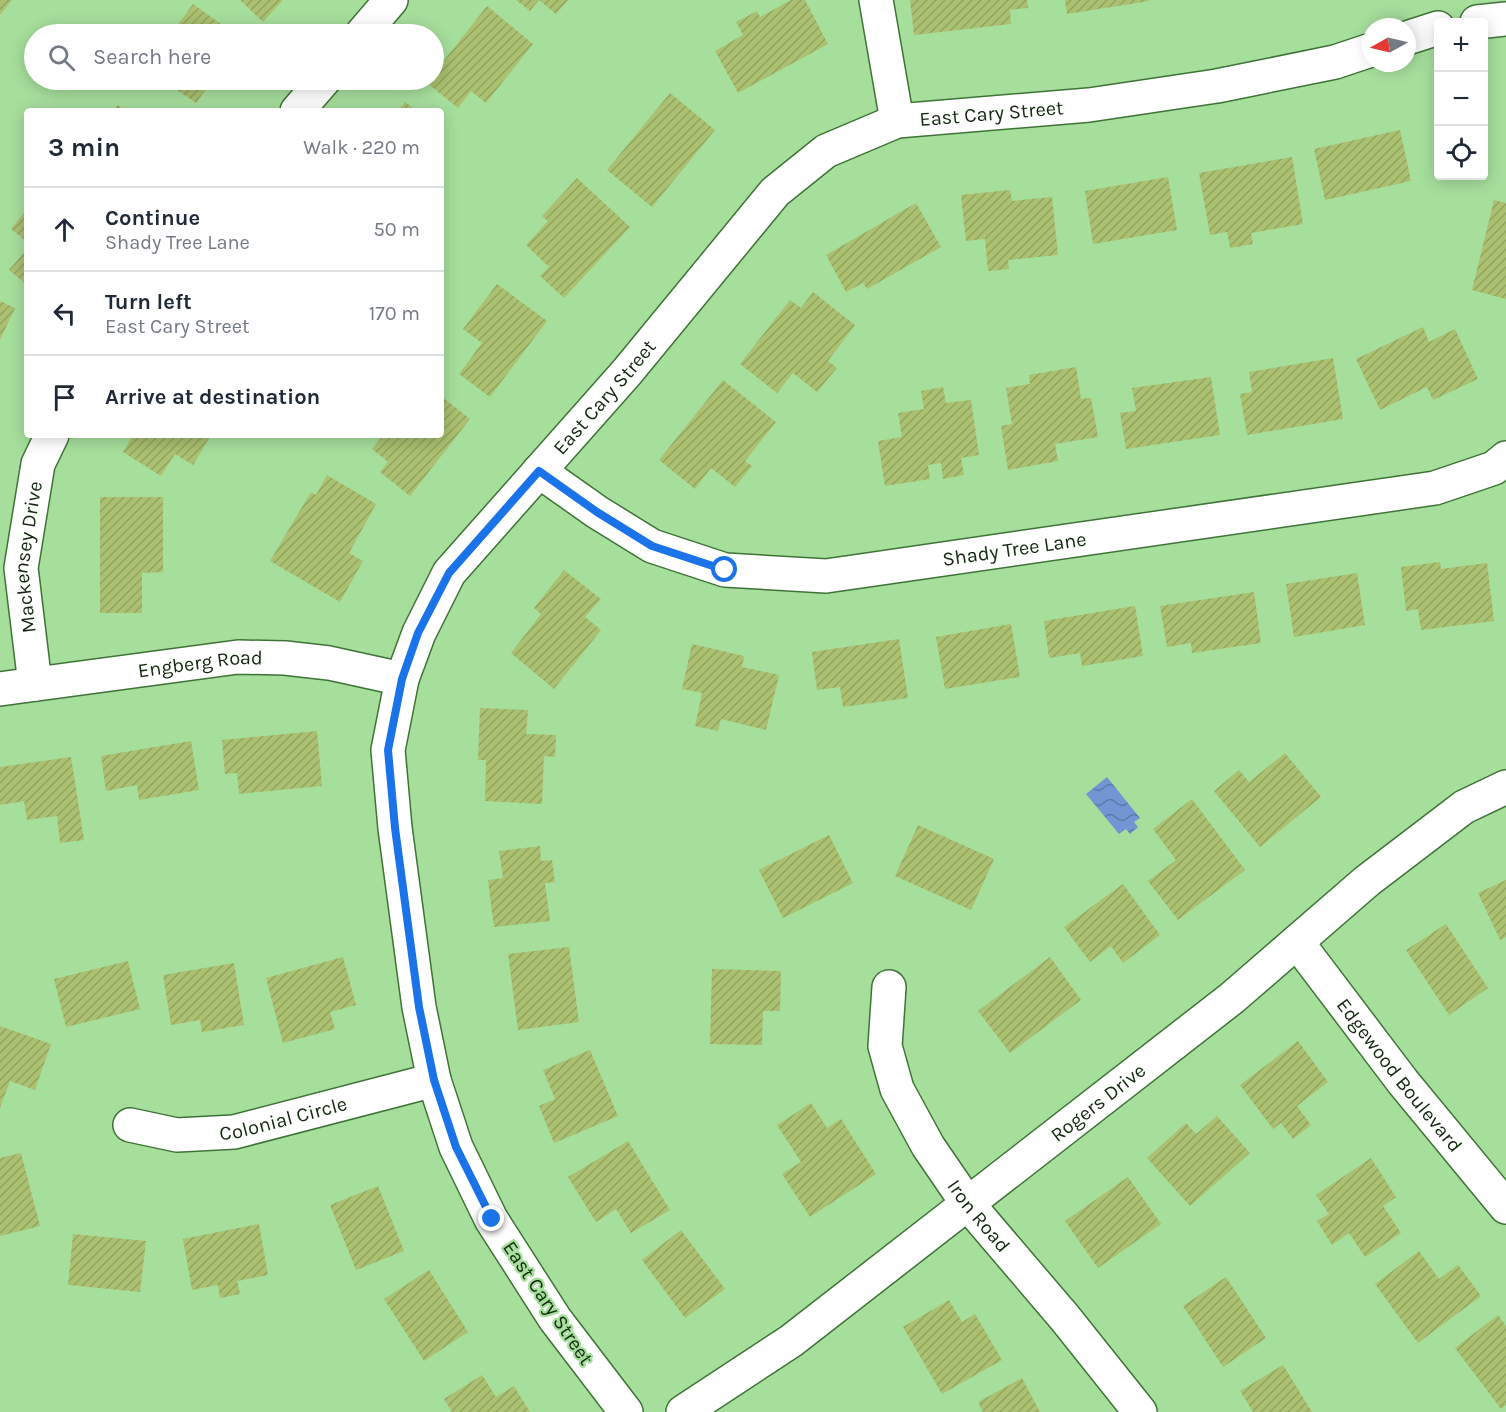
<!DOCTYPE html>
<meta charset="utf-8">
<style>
body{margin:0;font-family:Karla,sans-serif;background:#f6f6f7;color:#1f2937}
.controls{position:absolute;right:18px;top:18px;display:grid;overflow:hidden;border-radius:6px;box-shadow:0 3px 15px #0003}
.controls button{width:54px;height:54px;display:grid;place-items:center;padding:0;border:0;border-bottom:2px solid #e0e1e3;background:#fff;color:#1f2937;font:30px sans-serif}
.compass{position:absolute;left:1362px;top:18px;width:54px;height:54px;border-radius:50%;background:#fff;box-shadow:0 3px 15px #0003;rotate:262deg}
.stop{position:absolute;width:18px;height:18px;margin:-14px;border:4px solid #1a73e8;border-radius:50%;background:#fff}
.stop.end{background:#1a73e8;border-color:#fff;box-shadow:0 2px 6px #0008}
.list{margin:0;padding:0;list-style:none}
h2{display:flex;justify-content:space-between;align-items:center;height:78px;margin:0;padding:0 24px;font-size:26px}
h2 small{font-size:20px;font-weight:400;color:#747a83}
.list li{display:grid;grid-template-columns:39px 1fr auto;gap:18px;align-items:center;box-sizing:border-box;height:84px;padding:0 24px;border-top:2px solid #e0e1e3}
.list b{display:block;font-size:22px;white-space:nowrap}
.list p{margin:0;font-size:20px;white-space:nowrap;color:#747a83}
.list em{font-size:20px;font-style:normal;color:#747a83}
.icon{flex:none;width:33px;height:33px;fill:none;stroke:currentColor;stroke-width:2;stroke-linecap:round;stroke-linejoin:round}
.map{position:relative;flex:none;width:1506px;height:1412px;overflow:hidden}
.search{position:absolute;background:#fff;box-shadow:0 3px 15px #0003;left:24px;top:24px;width:420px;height:66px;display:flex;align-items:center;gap:15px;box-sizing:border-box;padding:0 21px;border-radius:33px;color:#747a83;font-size:22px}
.panel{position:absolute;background:#fff;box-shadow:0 3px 15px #0003;left:24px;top:108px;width:420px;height:330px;border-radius:6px}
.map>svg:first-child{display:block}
</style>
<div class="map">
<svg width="1506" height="1412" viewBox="0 0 1506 1412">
<defs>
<pattern id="water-waves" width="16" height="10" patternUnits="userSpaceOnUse" patternTransform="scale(1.5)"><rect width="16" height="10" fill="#7295d3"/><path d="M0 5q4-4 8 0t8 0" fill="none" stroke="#5c7aaa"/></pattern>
<pattern id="building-hatch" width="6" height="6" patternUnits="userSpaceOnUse" patternTransform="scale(1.5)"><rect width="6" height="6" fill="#abc070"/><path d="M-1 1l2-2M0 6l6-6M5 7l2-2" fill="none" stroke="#92a560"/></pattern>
</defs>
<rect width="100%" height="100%" fill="#a6de9c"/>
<path fill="url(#water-waves)" d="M1107 777 1140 818 1134 822 1138 827 1130 834 1126 829 1119 834 1086 794Z"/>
<path fill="url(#building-hatch)" d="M0 0H12L0 15Z
M240 0H283L263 22Z
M516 0H568L556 14 539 0 530 11Z
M791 0H805L828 44 738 93 715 51 743 35 736 22 757 11 760 17Z
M910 0H1027L1028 8 1010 10 1011 24 914 35Z
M1065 0H1148L1149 1 1067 14Z
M193 4 235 34H171Z
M487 6 533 44 486 103 471 91 458 108 426 82 428 80H434V73Z
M162 80H213L196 103Z
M670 93 715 130 652 207 607 170Z
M405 102 417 111H398Z
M118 105 125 111H112Z
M1400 130 1411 181 1325 200 1314 149Z
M1292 157 1303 224 1251 233 1253 244 1230 248 1227 232 1210 235 1199 173Z
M1168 177 1177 230 1093 244 1085 191Z
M577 178 630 227 564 298 540 276 549 267 526 245 548 221 542 216Z
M1010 190 1012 201 1052 197 1058 255 1008 260 1009 269 988 271 985 239 966 241 961 195Z
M1494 200 1506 203V299L1472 290Z
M916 203 941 247 867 289 863 283 846 292 826 255Z
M27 209V242L11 229Z
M27 249V285L9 270Z
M497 284 547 321 490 397 459 374 482 343 463 329Z
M813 292 855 325 828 361 837 368 817 392 793 373 777 393 740 364 790 300 801 308Z
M0 301 15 308 0 340Z
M1423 327 1429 342 1455 329 1478 379 1433 400 1427 387 1380 410 1356 359Z
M1333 358 1343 419 1247 435 1240 394 1252 392 1249 372Z
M1076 367 1081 399 1091 398 1098 437 1055 444 1058 461 1008 470 1001 426 1012 424 1006 388 1030 384 1029 375Z
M1211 377 1220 435 1126 449 1120 413 1136 411 1132 388Z
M723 380 776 422 745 461 752 466 735 487 711 468 695 489 659 460Z
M943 387 946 403 971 400 979 455 961 458 964 475 943 479 941 463 928 465 930 479 885 486 878 441 902 437 898 413 924 409 921 391Z
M441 396 470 419 410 496 380 472 388 462 372 449 383 435H441Z
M133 435H211L193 465 175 454 161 476 123 452Z
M327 475 376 504 349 553 363 561 340 602 270 561 311 492 316 495Z
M100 497H163V572L142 573V613H100Z
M1440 562 1441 569 1487 563 1494 621 1421 630 1418 609 1406 611 1401 567Z
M564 570 601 599 585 617 601 630 554 689 511 653 541 614 534 608Z
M1357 573 1365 625 1294 637 1286 584Z
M1254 592 1261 643 1192 653 1191 643 1167 647 1160 606Z
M1135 606 1143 656 1082 666 1080 653 1049 658 1044 621Z
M1011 624 1020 677 945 689 936 637Z
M899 639 908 698 843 707 840 687 817 690 812 652Z
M692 644 744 656 742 667 779 675 766 730 721 719 718 731 695 726 702 693 682 689Z
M480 708 528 710 526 734 556 735 555 757 544 756 542 804 485 801 486 760H478Z
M317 731 322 786 239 794 237 773 225 774 222 740Z
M191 741 199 790 139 800 137 785 106 791 101 756Z
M1285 753 1321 797 1260 847 1214 791 1239 770 1249 782Z
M71 757 84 840 60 843 57 816 27 820 24 801 0 805V767Z
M1192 799 1245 870 1178 920 1148 881 1176 860 1153 829Z
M918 825 994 859 971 910 895 876Z
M829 835 853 883 783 918 759 870Z
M540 846 541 861 552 860 555 882 545 883 550 921 494 927 488 880 503 878 499 851Z
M1506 880V937L1500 940 1478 893Z
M1123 884 1160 935 1123 963 1111 946 1090 962 1064 927Z
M1446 924 1488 988 1449 1015 1406 950Z
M569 947 579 1022 518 1030 508 954Z
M343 957 356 1005 330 1012 335 1029 283 1043 266 978Z
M1050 957 1081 1000 1010 1053 978 1011Z
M128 961 140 1009 66 1027 54 979Z
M234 963 244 1025 202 1032 200 1020 171 1025 163 975Z
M712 969 781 971 780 1011H763L762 1045 710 1044Z
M0 1026 51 1044 35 1090 10 1081 0 1108Z
M1298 1041 1328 1082 1297 1106 1311 1125 1293 1139 1281 1123 1273 1129 1240 1085Z
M590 1050 618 1116 554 1143 539 1106 555 1099 543 1070Z
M811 1103 827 1128 841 1119 876 1174 810 1217 782 1174 801 1162 777 1125Z
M1217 1116 1250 1153 1190 1206 1147 1158 1186 1123 1196 1134Z
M628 1141 670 1210 631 1233 616 1209 596 1222 568 1177Z
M21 1153 40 1226 0 1236V1158Z
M1371 1158 1396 1197 1383 1206 1401 1233 1365 1257 1349 1233 1332 1245 1317 1221 1329 1214 1316 1195Z
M1128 1177 1161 1224 1098 1268 1065 1221Z
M378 1186 404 1251 356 1270 330 1205Z
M259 1224 268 1275 237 1281 240 1294 220 1298 218 1285 192 1290 183 1239Z
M681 1230 725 1289 685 1318 642 1260Z
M73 1234 146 1241 140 1292 68 1285Z
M1419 1251 1439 1279 1458 1265 1481 1296 1418 1343 1375 1284Z
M429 1270 468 1332 424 1361 384 1299Z
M1226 1277 1266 1338 1223 1367 1183 1306Z
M949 1300 962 1322 975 1314 1002 1360 942 1394 903 1327Z
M1498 1315 1506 1326V1405L1501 1409 1455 1348Z
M1283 1365 1312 1412H1253L1240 1391Z
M482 1375 496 1397 514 1386 530 1412H452L444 1399Z
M1022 1378 1040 1412H983L978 1402Z"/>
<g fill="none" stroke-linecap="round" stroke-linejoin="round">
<g stroke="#3f7337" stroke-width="36">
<g id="street">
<path d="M876 0 897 121"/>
<path d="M1477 22 1506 19"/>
<path d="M362 34 391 0"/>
<path d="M1407 38 1438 28"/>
<path d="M297 111 324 80"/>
<path id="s1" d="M539 471 597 512 652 546 725 570 826 576 1435 488 1494 468 1506 458"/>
<path id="s2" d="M35 684 21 568 38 464 52 435"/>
<path id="s3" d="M0 689 238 657 285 658 329 663 402 679"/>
<path id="s4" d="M1297 942 1403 1082 1506 1207"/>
<path id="s5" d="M889 987 885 1046 897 1089 928 1146 967 1203 1065 1318 1140 1412"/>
<path id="s6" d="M130 1125 177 1135 234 1132 434 1080"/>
<path id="s7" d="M626 1412 555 1319 491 1219 456 1147 434 1080 419 1007 395 828 388 750 402 679 419 633 449 573 627 372 775 192 826 151 897 121 1089 105 1217 86 1335 62 1371 50"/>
<path id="s8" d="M683 1412 791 1341 1232 998 1367 881 1464 807 1506 787"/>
</g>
</g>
<use href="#street" stroke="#fff" stroke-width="33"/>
</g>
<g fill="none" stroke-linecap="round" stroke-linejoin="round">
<path stroke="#1a73e8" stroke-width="8" d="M492 1219 456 1147 434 1080 419 1007 395 828 388 750 402 679 418 633 449 573 539 471 597 512 652 546 725 570"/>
</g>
<g text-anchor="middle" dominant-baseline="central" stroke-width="4.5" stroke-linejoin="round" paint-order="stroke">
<g font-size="20" fill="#13290f" stroke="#a6de9c">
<text stroke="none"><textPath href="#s7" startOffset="1647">East Cary Street</textPath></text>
<text stroke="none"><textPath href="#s7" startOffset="1143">East Cary Street</textPath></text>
<text stroke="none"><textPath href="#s1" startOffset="504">Shady Tree Lane</textPath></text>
<text stroke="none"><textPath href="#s2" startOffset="128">Mackensey Drive</textPath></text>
<text stroke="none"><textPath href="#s3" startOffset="202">Engberg Road</textPath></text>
<text stroke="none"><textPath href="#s4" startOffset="168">Edgewood Boulevard</textPath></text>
<text stroke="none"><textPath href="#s8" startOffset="518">Rogers Drive</textPath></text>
<text stroke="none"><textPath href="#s6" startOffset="156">Colonial Circle</textPath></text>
<text stroke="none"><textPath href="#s5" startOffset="255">Iron Road</textPath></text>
<text transform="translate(548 1303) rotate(56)">East Cary Street</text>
</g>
</g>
</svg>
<div class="controls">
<button>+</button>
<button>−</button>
<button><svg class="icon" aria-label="locate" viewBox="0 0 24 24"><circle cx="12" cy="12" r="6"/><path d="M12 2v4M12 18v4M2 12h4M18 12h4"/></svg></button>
</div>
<svg class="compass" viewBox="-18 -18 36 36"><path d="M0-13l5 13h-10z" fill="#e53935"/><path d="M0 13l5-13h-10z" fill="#747a83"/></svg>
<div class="stop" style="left:725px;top:570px"></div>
<div class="stop end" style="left:492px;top:1219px"></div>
<div class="search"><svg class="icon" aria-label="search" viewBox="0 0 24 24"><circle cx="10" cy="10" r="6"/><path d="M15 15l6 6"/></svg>Search here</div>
<section class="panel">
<h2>3 min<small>Walk · 220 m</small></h2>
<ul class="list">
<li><svg class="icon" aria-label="ahead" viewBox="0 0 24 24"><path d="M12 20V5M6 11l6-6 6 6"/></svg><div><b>Continue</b><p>Shady Tree Lane</p></div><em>50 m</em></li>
<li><svg class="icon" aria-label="left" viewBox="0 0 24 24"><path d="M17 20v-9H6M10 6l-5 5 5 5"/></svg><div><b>Turn left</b><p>East Cary Street</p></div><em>170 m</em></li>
<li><svg class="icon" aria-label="arrive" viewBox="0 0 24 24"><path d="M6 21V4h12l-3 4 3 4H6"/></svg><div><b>Arrive at destination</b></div></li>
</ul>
</section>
</div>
